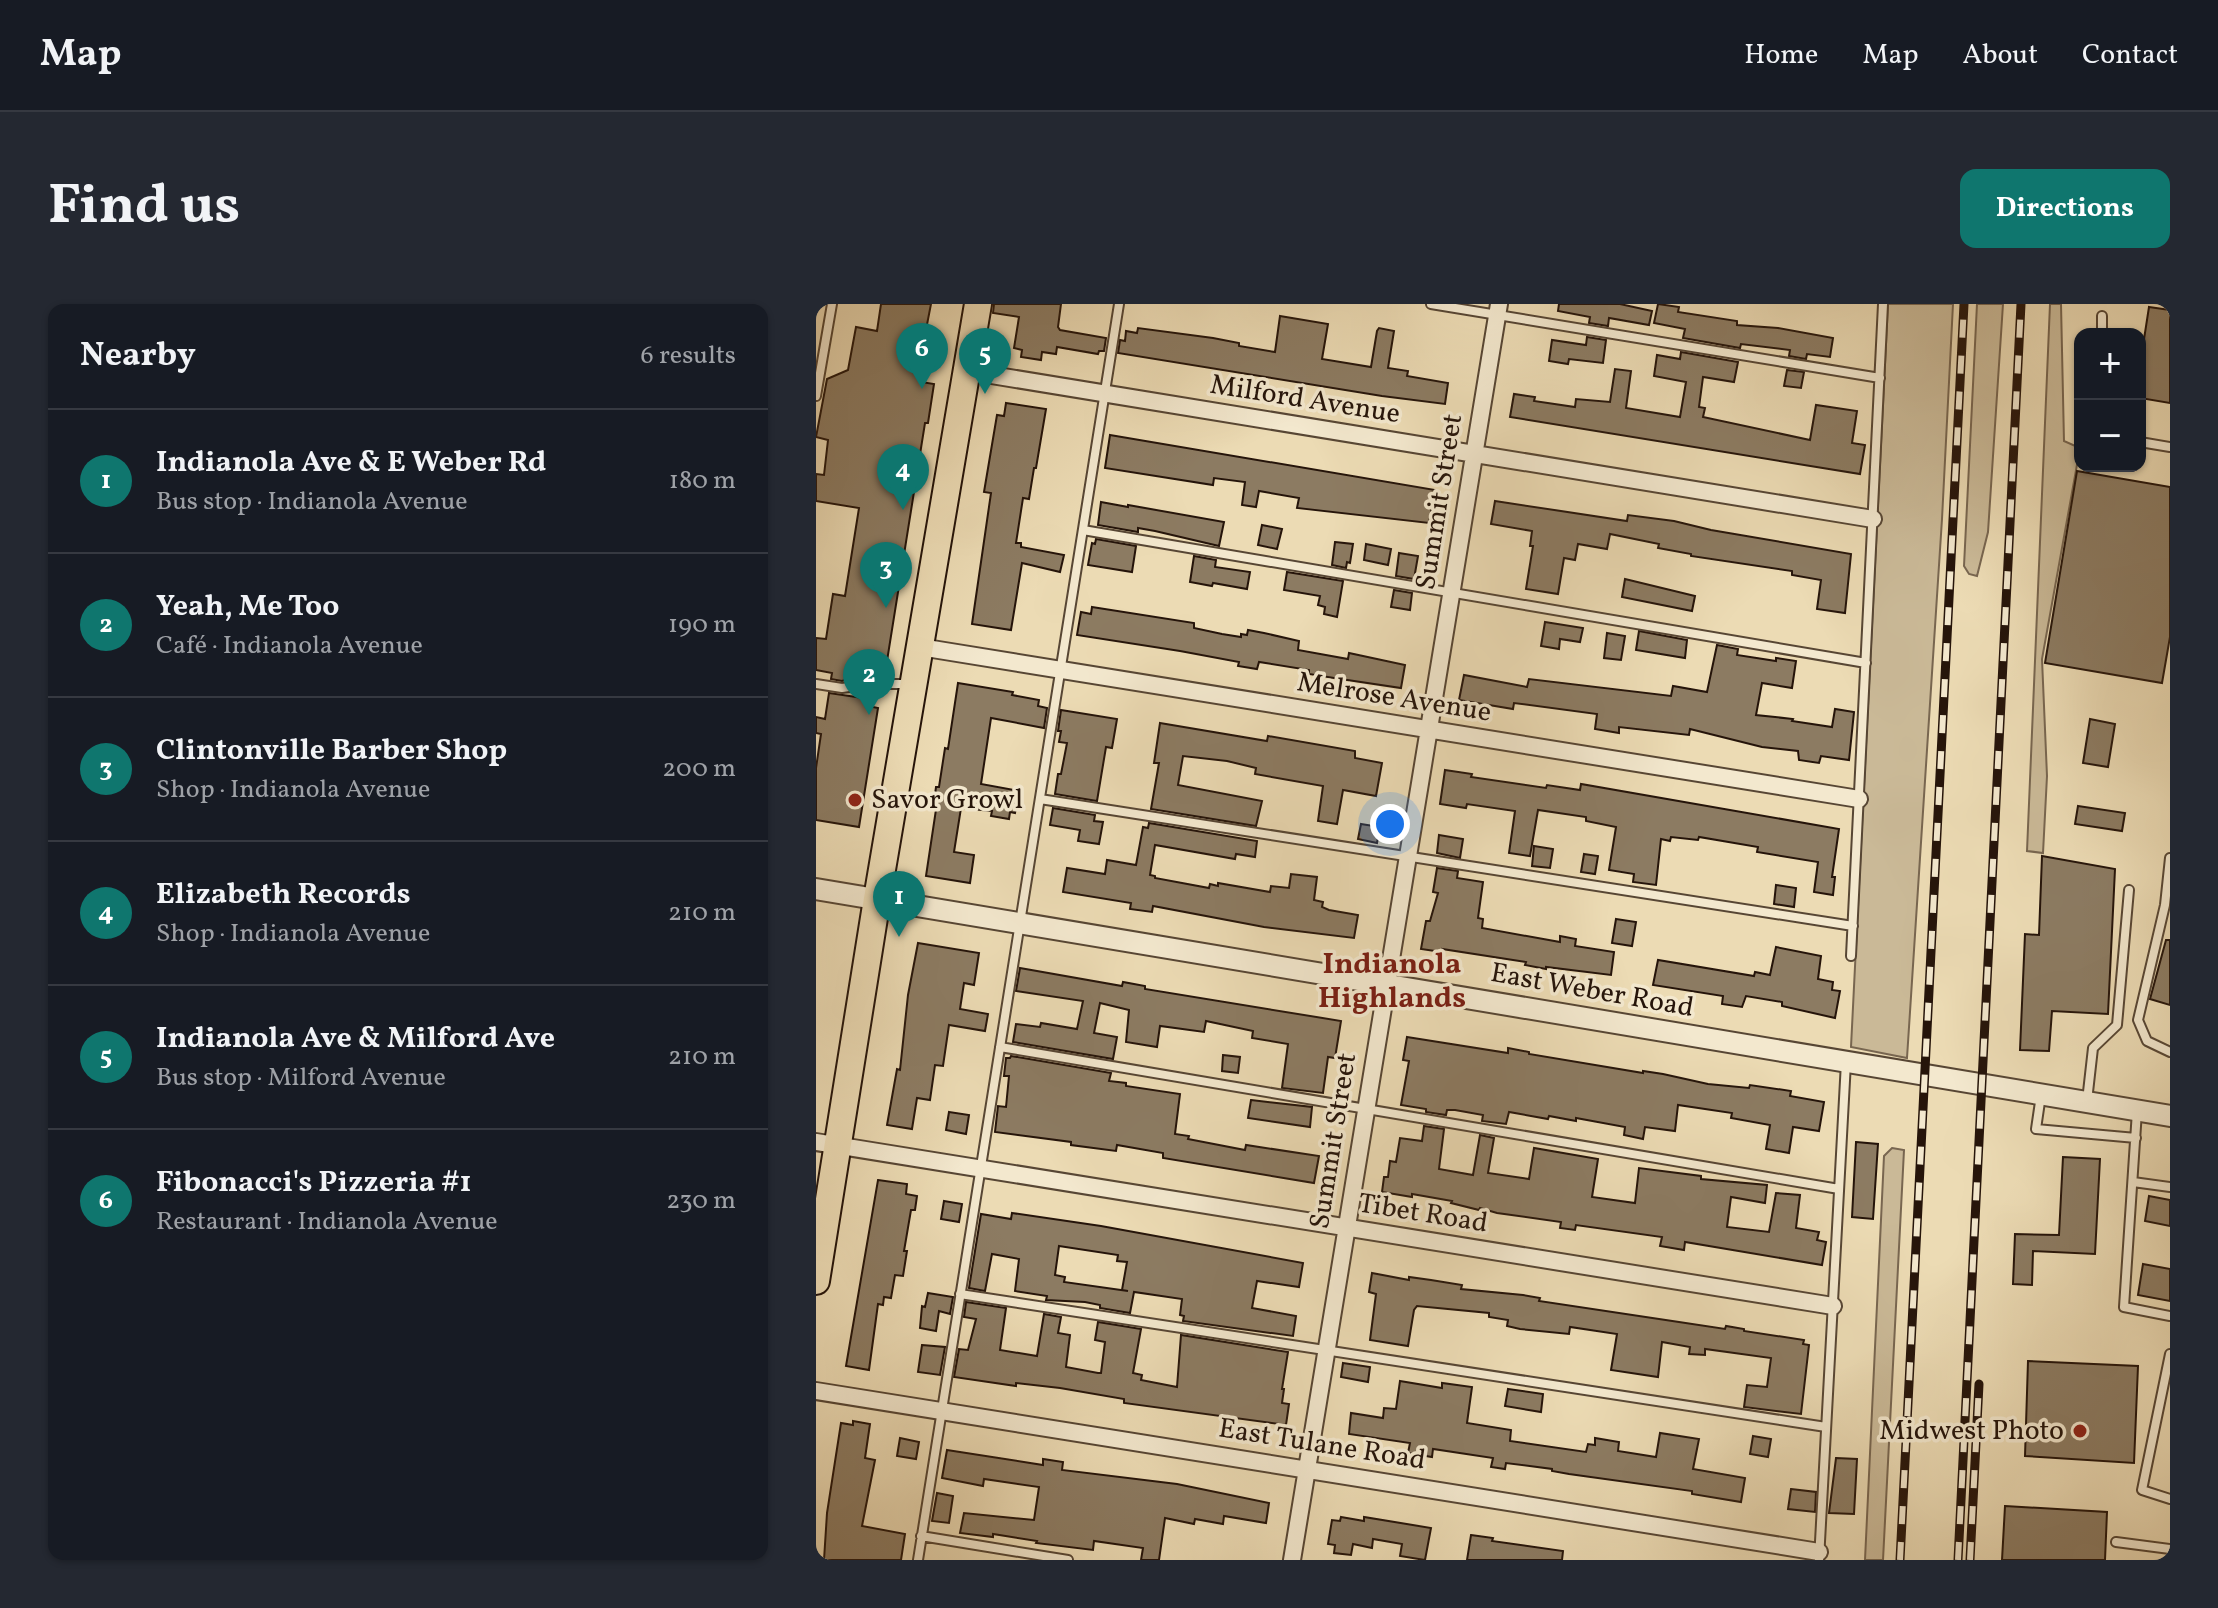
<!DOCTYPE html>
<meta charset="utf-8">
<style>
body{margin:0;font-family:Vollkorn,serif;background:#242831;color:#f1f3f6}
.controls{position:absolute;right:24px;top:24px;display:grid;overflow:hidden;border-radius:16px;box-shadow:0 2px 6px #0004}
.controls button{width:72px;height:72px;display:grid;place-items:center;padding:0;border:0;border-bottom:2px solid #363941;background:#171b24;color:#f1f3f6;font:40px sans-serif}
.you{position:absolute;left:574px;top:520px;width:28px;height:28px;margin:-20px;border:6px solid #fff;border-radius:50%;background:#1a73e8;box-shadow:0 0 0 12px #1a73e833}
.badge{display:grid;place-items:center;width:52px;height:52px;border-radius:50%;background:#0f766e;color:#fff;font-size:26px;font-weight:700}
.pin{position:absolute;translate:-50% -66px;filter:drop-shadow(0 2px 4px #0008)}
.pin::after{content:'';position:absolute;top:42px;width:28px;height:24px;background:inherit;clip-path:polygon(0 0,100% 0,50% 100%)}
.list{margin:0;padding:0;list-style:none}
h2{display:flex;justify-content:space-between;align-items:center;height:104px;margin:0;padding:0 32px;font-size:34px}
h2 small{font-size:26px;font-weight:400;color:#9ea1a6}
.list li{display:grid;grid-template-columns:52px 1fr auto;gap:24px;align-items:center;box-sizing:border-box;height:144px;padding:0 32px;border-top:2px solid #363941}
.list b{display:block;font-size:30px;white-space:nowrap}
.list p{margin:0;font-size:26px;white-space:nowrap;color:#9ea1a6}
.list em{font-size:26px;font-style:normal;color:#9ea1a6}
.map{position:relative;flex:none;width:1354px;height:1256px;overflow:hidden;border-radius:16px}
header{display:flex;align-items:center;gap:48px;box-sizing:border-box;height:112px;padding:0 40px;background:#171b24;border-bottom:2px solid #363941}
header strong{font-size:38px}
nav{display:flex;gap:44px;margin-inline-start:auto;font-size:28px}
.intro{display:flex;align-items:center;justify-content:space-between;box-sizing:border-box;height:192px;padding:0 48px}
h1{margin:0;font-size:56px}
.button{padding:20px 36px;border-radius:16px;background:#0f766e;color:#fff;font-size:28px;font-weight:700}
main{display:flex;gap:48px;padding:0 48px}
aside{flex:1;background:#171b24;border-radius:16px;box-shadow:0 2px 6px #0004}
.map>svg:first-child{display:block}
</style>
<header>
<strong>Map</strong>
<nav><a>Home</a><a>Map</a><a>About</a><a>Contact</a></nav>
</header>
<div class="intro"><h1>Find us</h1><a class="button">Directions</a></div>
<main>
<aside>
<h2>Nearby<small>6 results</small></h2>
<ul class="list">
<li><span class="badge">1</span><div><b>Indianola Ave &amp; E Weber Rd</b><p>Bus stop · Indianola Avenue</p></div><em>180 m</em></li>
<li><span class="badge">2</span><div><b>Yeah, Me Too</b><p>Café · Indianola Avenue</p></div><em>190 m</em></li>
<li><span class="badge">3</span><div><b>Clintonville Barber Shop</b><p>Shop · Indianola Avenue</p></div><em>200 m</em></li>
<li><span class="badge">4</span><div><b>Elizabeth Records</b><p>Shop · Indianola Avenue</p></div><em>210 m</em></li>
<li><span class="badge">5</span><div><b>Indianola Ave &amp; Milford Ave</b><p>Bus stop · Milford Avenue</p></div><em>210 m</em></li>
<li><span class="badge">6</span><div><b>Fibonacci's Pizzeria #1</b><p>Restaurant · Indianola Avenue</p></div><em>230 m</em></li>
</ul>
</aside>
<div class="map">
<svg width="1354" height="1256" viewBox="0 0 1354 1256">
<rect width="100%" height="100%" fill="#ecdbb4"/>
<filter id="stains"><feTurbulence type="fractalNoise" baseFrequency=".0025" numOctaves="4"/><feColorMatrix values="0 0 0 0 .2 0 0 0 0 .09 0 0 0 0 .02 0 0 0 .5 -.17"/></filter>
<radialGradient id="worn" r=".72"><stop offset=".6" stop-color="#630" stop-opacity="0"/><stop offset="1" stop-color="#630" stop-opacity=".3"/></radialGradient>
<path fill="#cab997" stroke="#786650" stroke-width="2" d="M1072 0H1137L1126 215 1091 754 1035 743Z
M1161 0H1187L1172 228 1161 272 1153 270 1148 262Z
M1234 0H1245L1248 137 1264 144 1226 355 1231 472 1227 549 1211 547Z
M1076 844 1088 846 1067 1256H1049L1068 852Z"/>
<path fill="#8c7b62" stroke="#25140a" stroke-width="2" fill-rule="evenodd" d="M65 0H115L108 36H113L105 78 118 80 112 119H109L71 357 59 367 32 362 29 376 26 377 15 375 16 369 0 366V334L10 335 17 290 29 292 43 204 0 197V170L8 171 12 136 0 133 11 75 32 66 40 23 61 27Z
M178 0H245L242 23 244 26 290 34 288 47H283L282 50 241 43 240 50 226 48 225 56 205 53 206 46 198 44 203 13 177 9Z
M743 0H804L836 7 833 21 793 14 792 22 773 19 774 13 742 7Z
M842 0 863 3 862 8 921 17V21L962 24 1017 34 1014 53 991 50 990 55 973 52 974 46 925 40 924 44 867 34 869 25 838 19Z
M1333 3 1354 6V99L1324 94V61Z
M464 12 512 20 506 55 555 63 561 27 563 24 578 27 572 64 592 67 591 72 632 79 629 100 566 92 302 49 304 36 309 37 310 27 321 29 322 24 397 34 423 39V42L459 48Z
M771 33 790 36 787 59 753 55 752 60 733 57 736 36 770 41Z
M865 48 922 58 918 78 887 73 883 103 889 104 887 113 994 136 1000 101 1041 107 1036 139 1049 141 1044 170 694 113 698 90 719 93 718 97 759 103 760 95 794 98 799 65 815 67 810 104 864 113 870 78 838 72 841 51 864 55Z
M971 66 988 68 985 84 968 82Z
M190 99 230 105 220 164H218L213 195 207 194 200 239H205V243L248 251 244 268 206 259 195 326 156 320 175 189 168 188 181 111 188 112Z
M294 131 619 186 613 219 481 204 483 194 443 187 440 203 426 201 429 178 398 174 397 181 289 164Z
M1261 167 1354 183V333L1346 379 1229 359Z
M679 197 811 217 812 211 858 217 895 226 1035 250 1029 309 1001 305 1005 276 976 271V267L875 252V250L842 244 843 240 794 230 791 245 762 240 759 256 748 254 742 290 710 285 717 242H714L716 227 675 220Z
M285 198 312 203V201L408 218 403 242 339 227 322 224V228L282 221Z
M446 221 466 225 461 245 442 241Z
M280 235 320 242 316 268 272 261 276 239 279 240Z
M519 238 537 240 534 259 531 258 530 264 516 261Z
M550 240 575 245 572 261 548 256Z
M583 249 602 252 598 275 580 272Z
M378 252 400 256 399 263 434 268 431 285 397 279 396 282 374 278Z
M471 268 527 277 521 313 508 310 509 303 502 301 504 292 468 286Z
M809 275 879 292 876 307 806 293Z
M578 286 596 289 594 306 575 303Z
M276 303 378 319V324L406 330 425 333V330L431 331 432 326 448 329 483 337 482 346 532 355 533 349 589 361 585 384 518 374 493 370V366L443 358 441 365 422 362 423 358 364 347 261 331 265 308 275 310Z
M729 318 767 324 764 338 744 335 743 345 725 342Z
M823 327 871 336 869 354 820 346Z
M791 329 809 332 805 356 788 354Z
M901 341 922 345 921 351 960 357V354L980 357 976 384 946 379 940 411 977 415 976 417 1016 423 1019 405 1038 408 1033 456 1005 452 1003 459 983 456 982 447 946 443 874 425 873 431 803 423V429L779 425 781 410 698 399 697 405 643 396 648 371 711 383 713 375 855 392 857 382 891 388Z
M142 379 197 388 196 391 223 396 222 402 231 404 228 424 175 414 165 480 203 487 199 509 194 508 193 515 175 512 176 507 145 504 138 548 158 551 154 579 110 572 121 499 118 498 120 483H123L129 444 132 445Z
M13 389 54 395 52 402 62 404 43 523 0 516V464L5 430 0 429V413L9 415Z
M245 406 301 415 296 444 290 443 281 497 239 490 242 470H245L251 439 243 438 245 427H242Z
M1274 415 1299 420 1292 463 1267 459Z
M344 419 451 437 452 432 539 447V454L566 459 560 492 527 486 521 520 502 517 507 482 439 470 440 464 411 457 367 452 362 481 446 497 440 522 335 505 343 459H338Z
M629 466 656 470 655 473 730 484 731 481 764 486 765 480 1023 525 1016 573H1019L1017 591 998 588 1002 558 941 548 942 543 883 533 882 536 855 533 854 537 845 535 840 581 817 578 818 570 793 566 800 523 770 517V513L722 506 714 552 693 549 699 507 651 500 650 504 624 500Z
M1262 502 1309 509 1306 527 1259 520Z
M237 504 279 511 278 517 287 518 283 540 262 537 264 526 234 521Z
M333 519 441 537 439 553 420 550 419 555 339 541 334 571 339 572V574L393 584 394 580 402 582V579L454 588 455 582 473 584 475 570 501 573 498 596 507 598 506 603 513 606 542 611 538 634 448 623 337 602 336 608 314 605 315 599 247 588 251 564 289 570 291 556 320 561 327 523 332 524Z
M545 520 564 523 561 539 542 535Z
M623 531 647 535 644 554 621 549Z
M718 542 737 545 734 564 716 562Z
M768 550 782 552 779 570 765 568Z
M1226 552 1299 565 1292 710 1236 707 1233 747 1204 746 1209 630 1223 631Z
M621 564 642 567 641 574 667 578 662 614 667 615 666 624 744 638V632L760 635 759 642 798 648 795 671 730 663V665L709 661 710 658 626 645V648L605 645 610 617H614L622 589 617 588Z
M960 581 980 584 978 603 958 600Z
M800 615 820 618 816 642 796 639Z
M1350 636H1354V701L1334 695Z
M102 639 163 649 158 681 148 679 144 705 172 710 169 727 133 721 127 762 119 761 114 796 101 794 96 825 71 821 81 765 84 766 92 691Z
M960 643 1005 652 1002 675 1017 678 1016 686 1024 687 1019 714 966 702V698L930 692 926 703 906 700 907 692 837 681 842 656 938 672 939 668 954 671Z
M204 664 306 682 307 678 329 682V685L525 717 519 754 512 753 507 789 466 784 472 740 436 734 437 727 390 717 388 728 344 722 341 743 310 738 313 706 284 699 278 729 301 733 297 755 197 738 200 720 224 723 225 719 261 725 267 697 200 687Z
M591 733 692 749V744L713 748V750L827 769V767L847 770 892 780 933 784 934 781 975 787 974 792 1008 798 1003 827 977 823 973 849 950 845 954 821 915 814 916 809 862 801 859 827 829 823 827 835 808 831 809 823 760 814V817L733 812 732 815 693 808 690 820 666 817 667 811 639 806H631L630 811 610 808V805L585 801 593 757 587 756Z
M407 751 424 753 422 769 406 767Z
M195 752 295 769 293 777 310 779V782L364 790 359 830 373 832 372 835 429 846 430 841 503 852 498 879 347 854V849L301 841 300 847 255 841V838L179 828 182 802 190 803 193 772H188L190 754H194Z
M435 796 496 803 494 823 432 814Z
M133 808 153 811 150 830 130 826Z
M608 822 628 825 623 865 657 871 664 831 678 834 672 869 713 875 718 844 782 855 776 893 819 899 823 864 885 872V875L951 881 949 899 915 893 911 923 953 928 960 889 984 891 980 924 1003 928 1001 936 1010 938 1006 961 869 938 868 946 844 942 846 933 760 921 759 926 744 924 745 918 681 909 664 904 663 906 635 899 636 897 596 890V893L566 888 568 873H572L574 857 580 858 584 834 606 837Z
M1040 838 1062 840 1057 915 1036 913Z
M1247 853 1284 855 1279 950 1217 947 1216 981 1197 980 1199 930 1243 931Z
M62 876 91 880 90 890 101 892 99 906H95L88 947H91L87 972 79 971 75 994 68 993 67 1001 62 1000 53 1066 30 1062Z
M1333 892 1354 896V922L1329 917Z
M128 897 146 900 143 918 125 915Z
M196 909 285 922 487 959 483 983 441 977 436 1004 480 1012 477 1032 367 1017 368 1012 364 1011 366 995 318 988 314 1009 284 1004V1001L269 998 230 996 231 992 199 987 203 955 176 950 169 987 153 984 165 910 195 915ZM243 942 302 951 301 957 311 958 306 986 312 987 248 978 249 973 239 971Z
M1327 960 1354 965V997L1322 991Z
M556 969 593 976V973L615 976 646 981 645 985 707 991 724 994 723 997 863 1018 909 1025 910 1022 928 1025V1027L988 1036 987 1040 993 1041 985 1110 928 1103 931 1081 951 1083 955 1054 889 1045V1051L873 1050 874 1043 846 1038 842 1073 795 1066 801 1030 754 1023 753 1030 704 1025 691 1022 692 1016 673 1013V1009L601 1002 598 1006 592 1042 554 1036 560 990 553 988Z
M112 989 137 993 134 1010 123 1007 120 1027 104 1024 106 1002 109 1003Z
M150 998 190 1004 184 1046 221 1052 228 1010 245 1013 242 1029 254 1031 250 1063 282 1069H285L289 1038 279 1036 282 1018 325 1025 317 1069 326 1071 325 1076 361 1083 365 1031 472 1048 466 1085H468L466 1099 473 1100 470 1121 308 1099V1095L244 1084 200 1079V1082L138 1073 143 1045 152 1046 160 1015 148 1013Z
M106 1041 129 1043 124 1071 102 1068Z
M1212 1057 1322 1062 1318 1159 1209 1152Z
M527 1059 554 1063 552 1078 525 1073Z
M584 1077 626 1084V1079L656 1083 651 1119 695 1126 694 1137 770 1148 772 1140 779 1141V1134L803 1138 802 1147 840 1153 844 1129 883 1135 877 1165 929 1174 925 1198 876 1190V1187L753 1170 736 1167V1165L690 1159 689 1165 675 1163 677 1154 617 1145 616 1153 592 1149 594 1139 533 1130 535 1109 567 1114 568 1104 580 1105Z
M692 1085 727 1090 725 1108 689 1102Z
M37 1117 54 1120 49 1154 59 1156 46 1222 89 1230 85 1256H8L11 1209 25 1119 37 1121Z
M937 1132 955 1135 952 1153 934 1150Z
M84 1134 103 1138 100 1155 81 1152Z
M131 1146 227 1161V1155L247 1158 246 1166 361 1180 453 1199 450 1219 408 1212 407 1220 379 1215 378 1220 349 1214 343 1256H325L327 1244 278 1237 277 1246 220 1239 221 1237 177 1230V1233L144 1229 148 1209 218 1216 223 1183 168 1175 167 1182 126 1174Z
M1020 1154 1041 1155 1038 1210 1013 1209Z
M975 1185 1000 1188 999 1208 972 1205Z
M121 1189 137 1192 133 1219 116 1217Z
M1189 1202 1291 1208 1289 1256H1186Z
M525 1213 548 1217V1213L615 1224 609 1256 584 1252 586 1240 557 1235 556 1244 537 1240 535 1251 518 1249 519 1241 512 1240 516 1216 524 1217Z
M655 1231 677 1234 676 1237 747 1247 746 1256H651Z"/>
<g fill="none" stroke-linecap="round" stroke-linejoin="round">
<g stroke="#574634" stroke-width="12">
<path id="service" d="M615 0 1064 74
M1286 12V30
M0 92 16 0
M1324 138 1354 143
M267 226 1050 359
M0 380 26 384 54 380H94
M224 495 1037 622
M1354 554 1349 601 1322 716 1331 737 1354 748
M1035 652 1067 0
M184 743 1023 885
M1225 791 1220 825 1320 834
M1271 797 1277 744 1301 721 1313 586
M1321 807 1308 1003 1354 1012
M1317 878 1354 883
M144 990 1010 1123
M1354 1050 1326 1186 1354 1195
M105 1232 252 1256
M1300 1238 1354 1245
M102 1256 303 0
M1003 1256 1030 758"/>
</g>
<g stroke="#574634" stroke-width="20">
<path id="minor" d="M151 67 1057 215
M104 343 1043 495
M0 838 1017 1002
M0 1087 1003 1248
M476 1256 683 0"/>
</g>
<g stroke="#574634" stroke-width="24">
<path id="tertiary" d="M0 585 1354 812"/>
</g>
<g stroke="#25140a" stroke-width="30">
<path id="primary" d="M0 977 61 595 162 0"/>
</g>
<use href="#service" stroke="#f3e8ce" stroke-width="8"/>
<use href="#minor" stroke="#f3e8ce" stroke-width="16"/>
<use href="#tertiary" stroke="#f3e8ce" stroke-width="20"/>
<use href="#primary" stroke="#ecdbb4" stroke-width="26"/>
<g stroke="#25140a" stroke-width="9">
<path id="rail" d="M1084 1256 1148 0
M1142 1256 1205 0
M1154 1256 1163 1080"/>
</g>
<use href="#rail" stroke="#f3e8ce" stroke-width="6" stroke-dasharray="18" stroke-linecap="butt"/>
</g>
<g fill="#8f2418" stroke="#f3e8ce" stroke-width="3">
<circle cx="39" cy="496" r="8"/>
<circle cx="1264" cy="1127" r="8"/>
</g>
<g text-anchor="middle" dominant-baseline="central" stroke-width="7" stroke-linejoin="round" paint-order="stroke">
<g font-size="28" fill="#25140a" stroke="#f3e8ce">
<text transform="translate(489 96) rotate(9)">Milford Avenue</text>
<text transform="translate(624 198) rotate(-81)">Summit Street</text>
<text transform="translate(578 394) rotate(9)">Melrose Avenue</text>
<text transform="translate(776 687) rotate(10)">East Weber Road</text>
<text transform="translate(518 837) rotate(-81)">Summit Street</text>
<text transform="translate(607 910) rotate(9)">Tibet Road</text>
<text transform="translate(506 1141) rotate(9)">East Tulane Road</text>
</g>
<g font-size="28" fill="#25140a" stroke="#f3e8ce" text-anchor="start">
<text x="55" y="496">Savor Growl</text>
<text x="1248" y="1127" text-anchor="end">Midwest Photo</text>
</g>
<g font-size="30" font-weight="bold" fill="#7a1f14" stroke="#f3e8ce">
<text x="576" y="661">Indianola<tspan x="576" dy="34">Highlands</tspan></text>
</g>
</g>
<rect width="100%" height="100%" filter="url(#stains)"/>
<rect width="100%" height="100%" fill="url(#worn)"/>
</svg>
<div class="controls">
<button>+</button>
<button>−</button>
</div>
<div class="you"></div>
<div class="pin badge" style="left:83px;top:633px">1</div>
<div class="pin badge" style="left:53px;top:411px">2</div>
<div class="pin badge" style="left:70px;top:304px">3</div>
<div class="pin badge" style="left:87px;top:206px">4</div>
<div class="pin badge" style="left:169px;top:90px">5</div>
<div class="pin badge" style="left:106px;top:85px">6</div>
</div>
</main>
